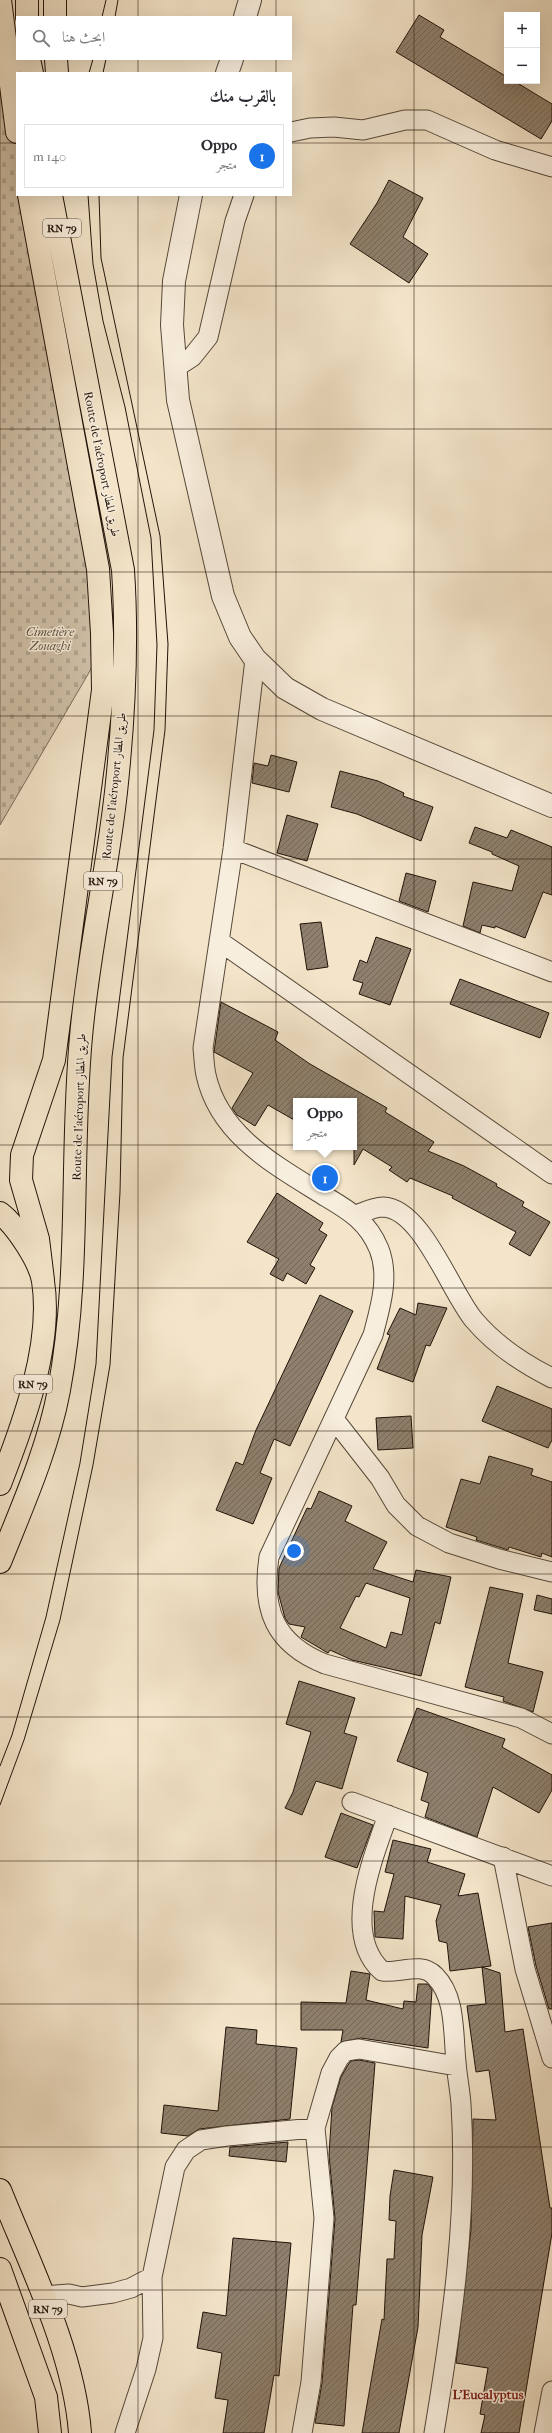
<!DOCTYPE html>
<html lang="ar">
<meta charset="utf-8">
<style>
body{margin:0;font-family:"IM FELL French Canon",Amiri,serif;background:#f7f7f7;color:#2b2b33;direction:rtl}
.controls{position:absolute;right:12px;top:12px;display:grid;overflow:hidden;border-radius:0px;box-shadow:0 4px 16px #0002}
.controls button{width:36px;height:36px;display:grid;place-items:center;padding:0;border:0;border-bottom:1px solid #e1e1e2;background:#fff;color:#2b2b33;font:20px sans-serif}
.you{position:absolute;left:294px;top:1551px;width:14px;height:14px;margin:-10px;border:3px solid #fff;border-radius:50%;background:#1a73e8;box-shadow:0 0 0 6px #1a73e833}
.badge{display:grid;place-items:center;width:26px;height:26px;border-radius:50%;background:#1a73e8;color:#fff;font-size:13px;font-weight:700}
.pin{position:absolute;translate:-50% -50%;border:2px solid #fff;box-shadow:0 1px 4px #0006}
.popup{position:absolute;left:293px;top:1098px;width:64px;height:52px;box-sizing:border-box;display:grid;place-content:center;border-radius:0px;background:#fff;filter:drop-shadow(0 1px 3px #0005);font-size:13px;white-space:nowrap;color:#7c7c81}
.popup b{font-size:15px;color:#2b2b33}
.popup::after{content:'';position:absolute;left:50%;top:100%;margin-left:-8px;border:8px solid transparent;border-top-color:#fff}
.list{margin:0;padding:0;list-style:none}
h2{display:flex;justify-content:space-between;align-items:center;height:52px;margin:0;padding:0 16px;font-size:17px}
h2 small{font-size:13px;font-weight:400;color:#7c7c81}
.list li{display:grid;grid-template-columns:26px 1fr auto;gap:12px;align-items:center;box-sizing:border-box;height:64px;margin:0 8px 8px;padding:0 8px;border:1px solid #e1e1e2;border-radius:0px}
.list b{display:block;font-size:15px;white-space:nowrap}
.list p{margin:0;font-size:13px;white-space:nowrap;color:#7c7c81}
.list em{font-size:13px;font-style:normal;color:#7c7c81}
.icon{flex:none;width:22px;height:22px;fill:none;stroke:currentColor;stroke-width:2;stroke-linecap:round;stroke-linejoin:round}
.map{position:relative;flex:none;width:552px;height:2433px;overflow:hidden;direction:ltr}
.search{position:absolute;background:#fff;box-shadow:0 4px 16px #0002;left:16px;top:16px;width:276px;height:44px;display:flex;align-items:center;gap:10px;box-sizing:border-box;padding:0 14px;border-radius:0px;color:#7c7c81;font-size:15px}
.panel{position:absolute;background:#fff;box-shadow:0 4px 16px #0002;left:16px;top:72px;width:276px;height:124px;border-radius:0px;direction:rtl}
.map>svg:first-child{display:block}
</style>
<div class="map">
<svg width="552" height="2433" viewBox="0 0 552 2433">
<defs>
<pattern id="cemetery-stones" width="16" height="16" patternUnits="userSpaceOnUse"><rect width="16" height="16" fill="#d0c1a9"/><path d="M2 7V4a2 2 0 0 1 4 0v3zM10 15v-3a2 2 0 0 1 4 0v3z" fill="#b2a590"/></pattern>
<pattern id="building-hatch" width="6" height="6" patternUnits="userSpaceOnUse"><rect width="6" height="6" fill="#8e806d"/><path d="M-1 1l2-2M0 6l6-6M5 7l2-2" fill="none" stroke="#746858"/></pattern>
</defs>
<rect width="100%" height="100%" fill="#f4e5ca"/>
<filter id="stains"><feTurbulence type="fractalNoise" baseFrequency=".005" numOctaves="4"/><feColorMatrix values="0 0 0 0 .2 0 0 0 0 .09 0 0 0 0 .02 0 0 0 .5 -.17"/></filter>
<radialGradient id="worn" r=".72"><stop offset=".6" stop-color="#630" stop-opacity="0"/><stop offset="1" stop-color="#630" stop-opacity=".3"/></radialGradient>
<path fill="url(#cemetery-stones)" stroke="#786a59" d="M0 22 17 113V195H32L101 652 0 825Z"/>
<path fill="url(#building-hatch)" stroke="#201309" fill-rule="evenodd" d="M419 15 444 30 440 37 507 77V81H514L552 104V121L541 139 396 52Z
M389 180 423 198 403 237 428 254 409 283 350 244 377 203Z
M271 755 297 762 289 792 252 783 254 763 268 766Z
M340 771 378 781 404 793 403 796 433 807 421 841 357 814 331 807Z
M287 815 318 824 307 861 277 853Z
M475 827 507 838 511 830 552 847V895L543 892 525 938 495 926V928L482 925 480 933 463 926 473 882 512 891 519 866 492 854V852L469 843Z
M406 873 436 881 428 912 399 901Z
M321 922 328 967 307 970 300 924Z
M376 937 411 949 390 1005 359 994 363 983 353 980 360 960 367 963Z
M460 979 549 1013 540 1038 450 1004Z
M221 1002 278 1032 275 1040 310 1064 387 1108 385 1112 434 1142 428 1151 464 1166 497 1184 496 1186 524 1202 522 1206 550 1222 530 1256 509 1244 516 1232 452 1198 453 1196 410 1178 407 1182 389 1170 392 1167 363 1149 354 1165V1101H296V1121L268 1105 255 1126 237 1115 232 1108 253 1073 214 1052Z
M277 1193 323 1223 319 1230 327 1235 310 1265 315 1268 306 1284 287 1273 283 1281 270 1274 279 1259 247 1242Z
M320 1295 353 1311 290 1446 274 1439 260 1473 272 1478 253 1524 216 1510 236 1462 243 1465 256 1430Z
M418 1303 447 1308 430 1346 426 1345 413 1382 377 1369 390 1335 387 1334 400 1308 416 1315Z
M497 1386 552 1409V1440L548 1448 482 1421Z
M411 1416 413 1448 378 1450 376 1418Z
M489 1456 533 1469 531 1475 552 1482V1557L542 1553 541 1557 509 1547 508 1550 502 1548 476 1540 477 1537 446 1527 461 1479 480 1484Z
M319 1491 352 1506 345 1521 387 1542 373 1569 413 1582 416 1570 451 1577 440 1624 435 1622 421 1676 352 1660 330 1650 328 1653 301 1637 305 1627 289 1624 285 1618 278 1592 279 1568 307 1508 311 1509ZM366 1583 410 1598 402 1635 391 1632 386 1648 340 1628 356 1596 359 1597Z
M490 1587 523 1594 508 1663 543 1672 533 1712 503 1701 504 1697 465 1687Z
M537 1595 552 1599V1614L534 1610Z
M299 1681 355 1698 344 1733 357 1737 342 1789 316 1781 302 1815 285 1808 293 1792 311 1732 286 1724Z
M417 1708 505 1739 502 1747 552 1775V1790L539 1813 493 1787 477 1837 425 1817 429 1803 421 1800 428 1773 397 1761Z
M341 1813 373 1825 357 1868 325 1857Z
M393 1840 431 1849 427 1862 465 1874 458 1896 478 1893 491 1966 450 1971 447 1943 439 1941 436 1921 441 1905 405 1896 403 1939 375 1937 374 1911 384 1912 394 1874 385 1872Z
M552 1923V2009H549L536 1966 528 1927Z
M482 1967 500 1973 505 2032 523 2029 550 2208H552V2233L519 2433H481L485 2415 480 2414 488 2368 456 2363 471 2229 473 2119 496 2120 489 2070 476 2072 467 2006 486 2004Z
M351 1971 370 1974 366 2000 403 2009 404 2001 416 2002 418 1984H428L432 1990 428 2048 361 2038 341 2042 343 2030H301V2002L346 2003Z
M226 2027 257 2030 256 2044 297 2048 290 2119 199 2129 188 2136 161 2133 164 2105 218 2111Z
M359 2060 375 2063 356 2305H353L344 2426 315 2423 322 2383 335 2219 329 2155 332 2107 341 2077 348 2065 351 2061Z
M288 2142 286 2162 229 2156 230 2147Z
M394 2170 433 2177 422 2235 418 2327 399 2433H362L382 2319 384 2320 387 2259H394L396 2221 389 2220 390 2196Z
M233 2238 291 2243 279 2376 274 2375 264 2433H223L228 2400 215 2398 222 2353 197 2348 203 2312 226 2316Z"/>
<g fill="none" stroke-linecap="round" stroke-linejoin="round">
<g stroke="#554839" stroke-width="21">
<path id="minor" d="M291 132 310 128 334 127 363 130 405 120H427L495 150 552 167
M175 368 192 357 208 337 235 221 244 195
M255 659 233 849 203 1048C204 1057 204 1066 206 1075 219 1135 275 1165 323 1195 348 1210 367 1220 379 1249 390 1277 380 1308 373 1335L269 1557C261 1610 275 1644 325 1664L521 1718 552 1734
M233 849 552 972
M219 941 552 1174
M356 1215C364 1212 374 1207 383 1207 422 1208 451 1293 474 1320 496 1346 522 1363 552 1378
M334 1419 380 1478 396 1505 417 1526 449 1543 499 1559 552 1572
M352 1802 552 1876
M388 1815C373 1858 341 1934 382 1971 399 1974 421 1961 435 1976 456 1997 453 2033 456 2062 457 2076 460 2090 461 2104 468 2214 452 2325 434 2433
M503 1857 525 1969 552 2058
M43 2296 69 2294 82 2297 113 2293 131 2288 152 2277 175 2167 186 2150 201 2140 227 2136 315 2128
M125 2433 146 2369 153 2338 152 2277
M302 2433 311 2382 324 2218 315 2128 331 2073 339 2058 346 2051 359 2049 456 2066
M544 2433 552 2391"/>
</g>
<g stroke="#554839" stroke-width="24">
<path id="tertiary" d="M245 17 250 0
M227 73 232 59
M191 195 174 281 172 325 178 400 223 596 240 637 255 659 285 688 322 709 552 806"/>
</g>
<g stroke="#201309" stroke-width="24">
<path id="trunk" d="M0 0 17 132
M27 0V17
M55 0V17
M29 59 32 73
M56 59 57 73
M29 195 98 569 102 633 103 690 54 1060 22 1155 21 1180 38 1239 43 1280
M0 1213C16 1225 40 1262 43 1281 53 1345 23 1425 0 1484
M0 1562C22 1507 48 1449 59 1390 81 1273 70 1155 81 1037 88 955 107 874 116 792 124 718 128 645 123 570L51 195
M0 2190C30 2265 74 2352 80 2433
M0 2269 46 2397 50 2433"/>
</g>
<use href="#minor" stroke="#f8eedd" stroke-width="19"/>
<use href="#tertiary" stroke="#f8eedd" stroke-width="22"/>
<use href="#trunk" stroke="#f4e5ca" stroke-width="22"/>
<path stroke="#201309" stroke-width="1" d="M102 17 106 0
M115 17 118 0
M89 73 93 59
M103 73 106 59
M0 1766 12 1735 46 1617 80 1463 96 1364 112 1057 154 730 157 645 151 538 125 407 103 321 93 264 88 195
M0 1805 24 1740 60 1620 93 1465 110 1365 120 1192 123 1058 165 730 168 644 160 536 101 258 99 195"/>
</g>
<path fill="none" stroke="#201309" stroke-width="1" stroke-opacity="0.55" d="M138 0V17M276 0V17M414 0V2433M138 59V73M276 59V73M0 143H17M291 143H552M138 195V2433M276 195V2433M0 286H552M0 429H552M0 572H552M0 716H552M0 859H552M0 1002H552M0 1145H552M0 1288H552M0 1431H552M0 1574H552M0 1717H552M0 1861H552M0 2004H552M0 2147H552M0 2290H552"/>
<g text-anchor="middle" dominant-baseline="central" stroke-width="3" stroke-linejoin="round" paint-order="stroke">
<g fill="#f8eedd" stroke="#615549" stroke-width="1">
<rect x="43" y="219" width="38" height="18" rx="3"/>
<rect x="84" y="872" width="38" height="18" rx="3"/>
<rect x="14" y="1375" width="38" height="18" rx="3"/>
<rect x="29" y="2300" width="38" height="18" rx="3"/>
</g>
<g font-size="11" font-weight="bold" fill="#201309">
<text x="62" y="228">RN 79</text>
<text x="103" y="881">RN 79</text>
<text x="33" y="1384">RN 79</text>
<text x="48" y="2309">RN 79</text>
</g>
<g font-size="12" fill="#201309" stroke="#f8eedd">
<text transform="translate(102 464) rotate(79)">Route de l'aéroport طريق المطار</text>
<text transform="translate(114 786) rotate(-84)">Route de l'aéroport طريق المطار</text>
<text transform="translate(79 1107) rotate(-88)">Route de l'aéroport طريق المطار</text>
</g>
<g font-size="12" font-style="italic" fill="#5e5041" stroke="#f8eedd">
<text x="50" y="632">Cimetière<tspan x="50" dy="14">Zouaghi</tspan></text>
</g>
<g font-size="13" font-weight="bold" fill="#7a1f14" stroke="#f8eedd">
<text x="488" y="2394">L'Eucalyptus</text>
</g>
</g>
<rect width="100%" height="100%" filter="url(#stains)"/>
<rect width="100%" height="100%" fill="url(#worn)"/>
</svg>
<div class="controls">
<button>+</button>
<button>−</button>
</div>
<div class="you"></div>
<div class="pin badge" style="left:325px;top:1178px">1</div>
<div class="popup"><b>Oppo</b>متجر</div>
<div class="search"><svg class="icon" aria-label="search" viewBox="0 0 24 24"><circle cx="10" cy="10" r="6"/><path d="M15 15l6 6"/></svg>ابحث هنا</div>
<section class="panel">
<h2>بالقرب منك<small></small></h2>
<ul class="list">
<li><span class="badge">1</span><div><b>Oppo</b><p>متجر</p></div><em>140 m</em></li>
</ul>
</section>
</div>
